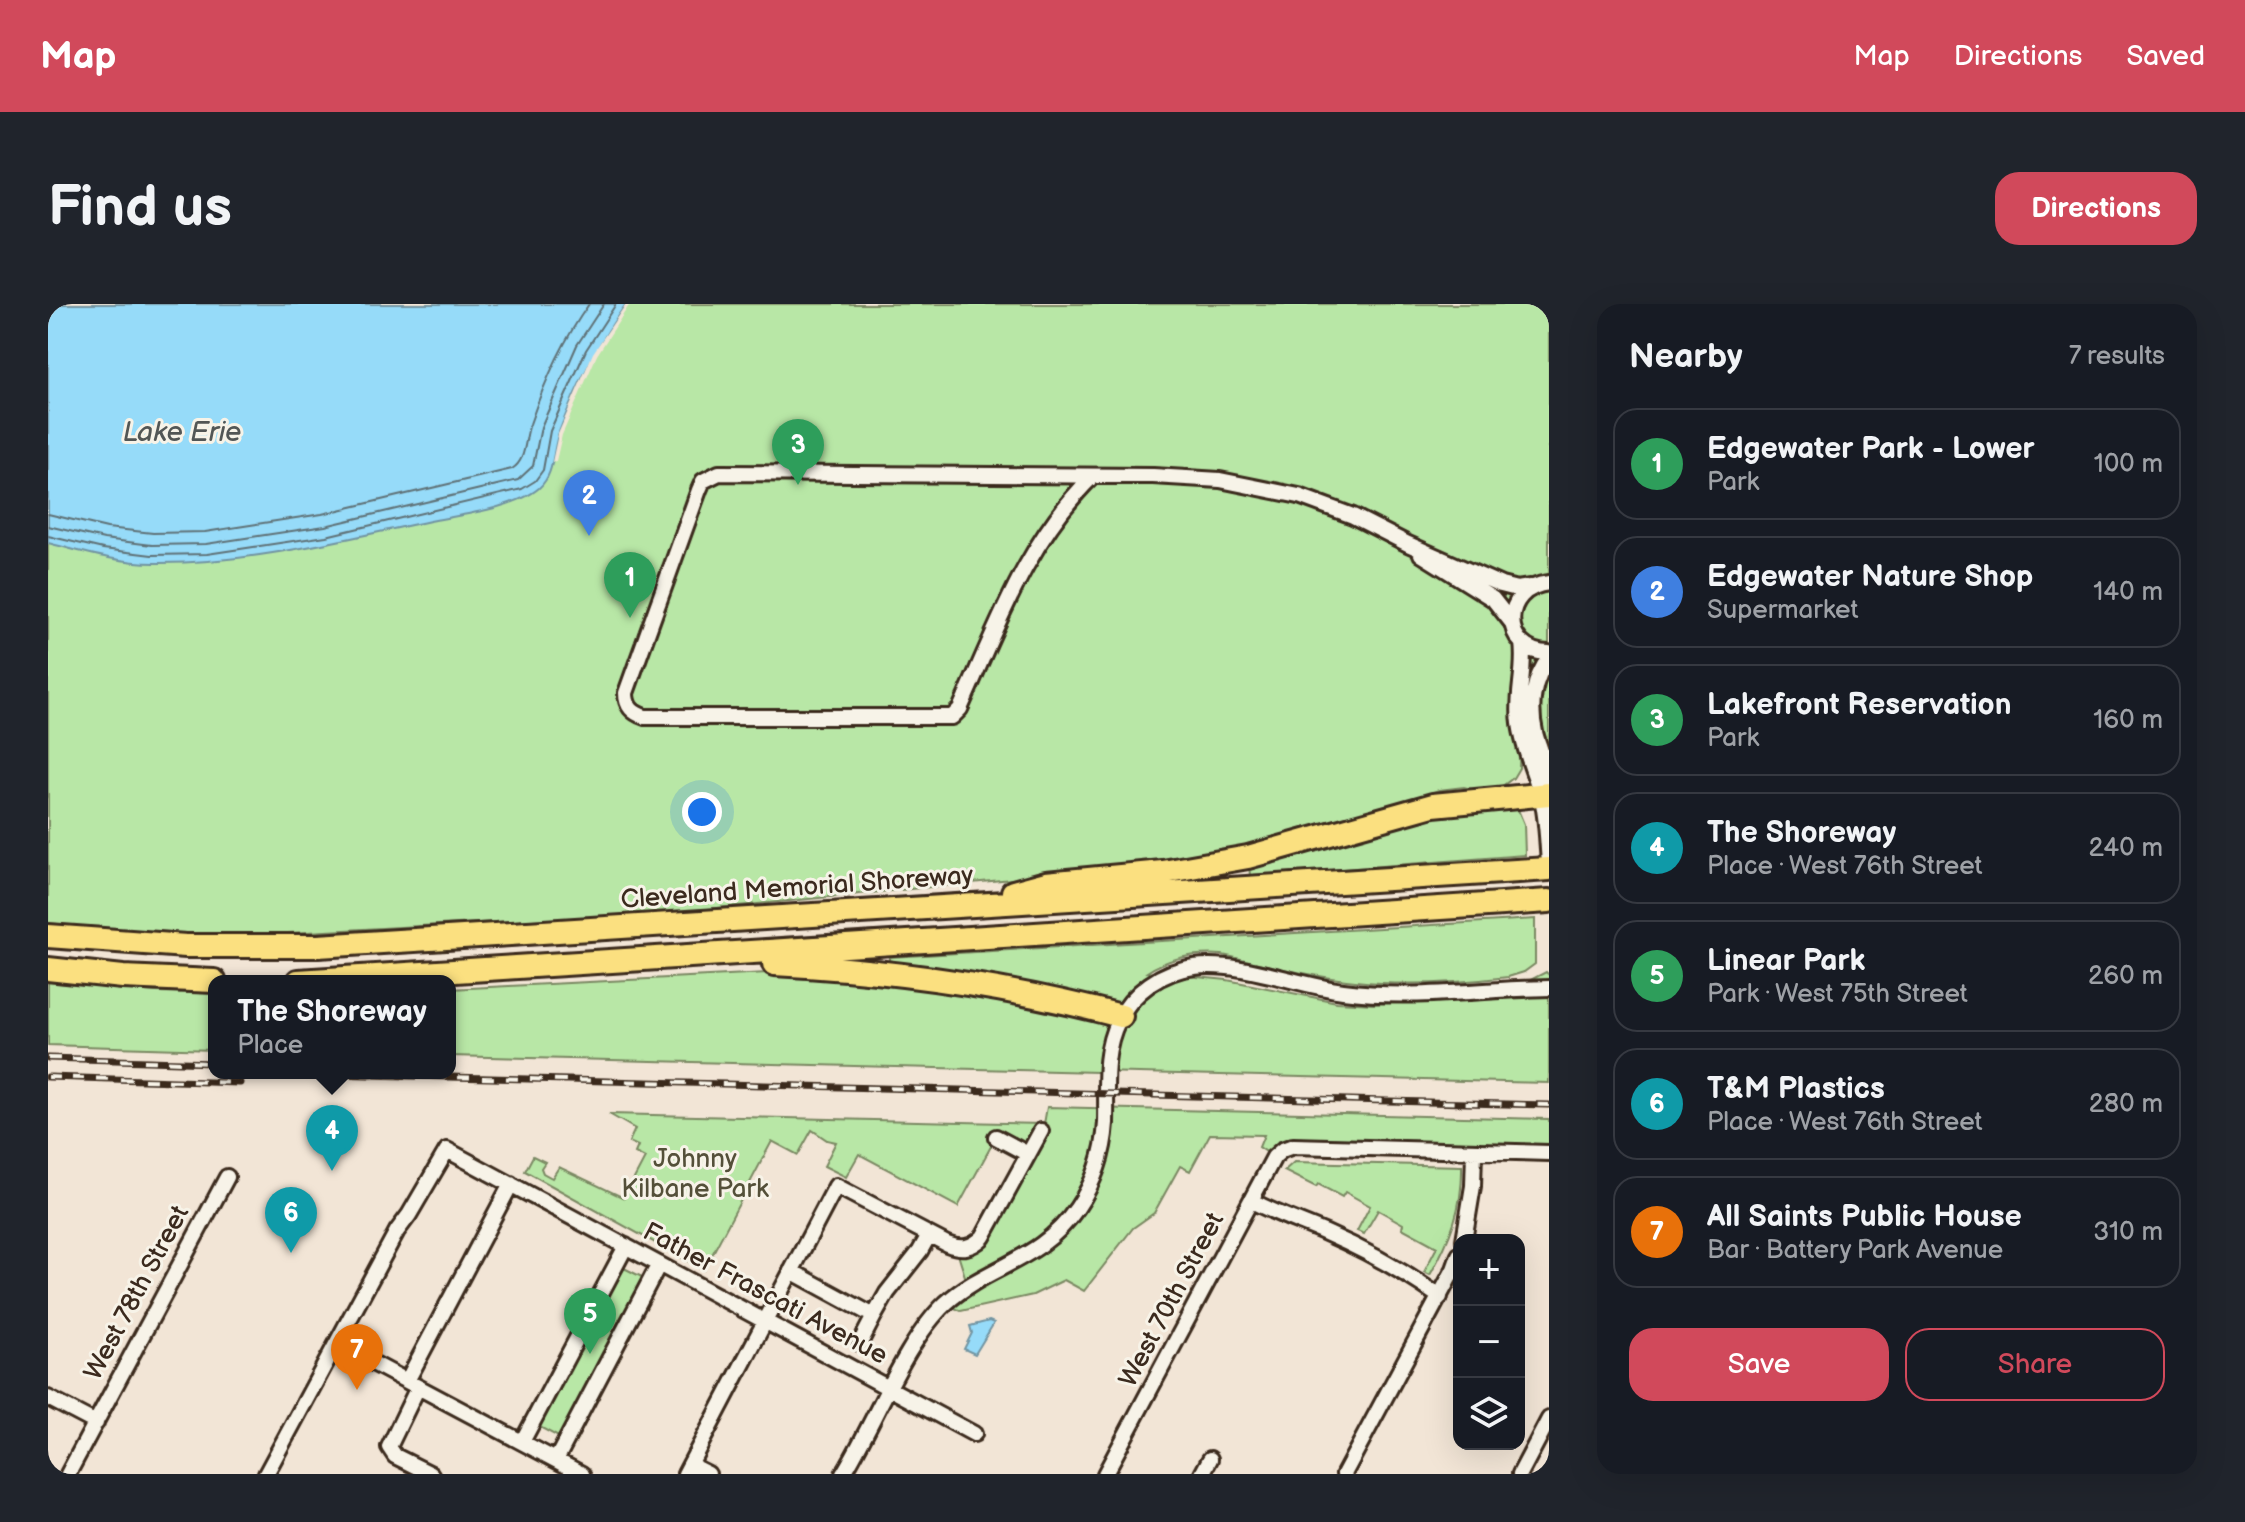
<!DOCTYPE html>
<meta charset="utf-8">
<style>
body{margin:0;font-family:"Balsamiq Sans",sans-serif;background:#20242c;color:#f1f3f6}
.controls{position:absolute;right:24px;bottom:24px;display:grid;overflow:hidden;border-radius:16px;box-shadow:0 8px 32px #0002}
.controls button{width:72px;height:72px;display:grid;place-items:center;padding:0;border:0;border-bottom:2px solid #363941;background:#171b24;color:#f1f3f6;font:40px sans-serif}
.you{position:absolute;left:654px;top:508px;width:28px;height:28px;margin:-20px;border:6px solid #fff;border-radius:50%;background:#1a73e8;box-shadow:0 0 0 12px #1a73e833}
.badge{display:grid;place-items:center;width:52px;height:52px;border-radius:50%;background:#d1495b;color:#fff;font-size:26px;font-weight:700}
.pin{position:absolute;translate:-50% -66px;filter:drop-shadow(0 2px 4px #0008)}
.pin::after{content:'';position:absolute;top:42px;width:28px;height:24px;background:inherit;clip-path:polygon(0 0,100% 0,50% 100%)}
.popup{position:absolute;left:160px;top:671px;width:248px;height:104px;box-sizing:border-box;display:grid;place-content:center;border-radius:16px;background:#171b24;filter:drop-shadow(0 2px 6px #0005);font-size:26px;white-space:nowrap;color:#9ea1a6}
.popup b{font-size:30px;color:#f1f3f6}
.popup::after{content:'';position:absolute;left:50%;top:100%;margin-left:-16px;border:16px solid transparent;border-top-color:#171b24}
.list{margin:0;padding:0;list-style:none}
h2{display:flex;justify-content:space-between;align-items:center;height:104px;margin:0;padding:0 32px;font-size:34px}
h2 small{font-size:26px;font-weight:400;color:#9ea1a6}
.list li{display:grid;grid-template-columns:52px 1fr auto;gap:24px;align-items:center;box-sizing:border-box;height:112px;margin:0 16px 16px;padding:0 16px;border:2px solid #363941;border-radius:24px}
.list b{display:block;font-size:30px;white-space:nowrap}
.list p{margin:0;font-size:26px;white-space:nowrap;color:#9ea1a6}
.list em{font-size:26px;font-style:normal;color:#9ea1a6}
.actions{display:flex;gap:16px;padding:24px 32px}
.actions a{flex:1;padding:18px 0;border:2px solid #d1495b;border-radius:24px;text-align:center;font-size:28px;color:#d1495b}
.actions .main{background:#d1495b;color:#fff}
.icon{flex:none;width:44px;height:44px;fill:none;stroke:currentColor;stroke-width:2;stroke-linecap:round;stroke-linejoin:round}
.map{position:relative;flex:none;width:1501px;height:1170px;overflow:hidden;border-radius:24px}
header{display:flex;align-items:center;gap:48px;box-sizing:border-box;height:112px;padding:0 40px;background:#d1495b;color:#fff}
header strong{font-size:38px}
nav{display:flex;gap:44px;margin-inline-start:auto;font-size:28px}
.intro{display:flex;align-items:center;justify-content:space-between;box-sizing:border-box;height:192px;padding:0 48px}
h1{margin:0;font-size:56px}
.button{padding:20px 36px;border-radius:24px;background:#d1495b;color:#fff;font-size:28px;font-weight:700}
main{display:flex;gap:48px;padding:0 48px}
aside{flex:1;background:#171b24;border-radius:24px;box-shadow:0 8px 32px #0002}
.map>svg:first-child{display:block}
</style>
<header>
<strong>Map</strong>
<nav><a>Map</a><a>Directions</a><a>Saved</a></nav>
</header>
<div class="intro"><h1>Find us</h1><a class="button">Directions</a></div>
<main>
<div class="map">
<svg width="1501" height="1170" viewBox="0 0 1501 1170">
<rect width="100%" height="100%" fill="#f2e5d6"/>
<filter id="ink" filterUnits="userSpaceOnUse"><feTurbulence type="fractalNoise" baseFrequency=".0125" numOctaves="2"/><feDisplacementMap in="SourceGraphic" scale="16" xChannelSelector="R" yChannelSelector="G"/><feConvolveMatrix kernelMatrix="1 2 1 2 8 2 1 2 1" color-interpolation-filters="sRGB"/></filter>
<g filter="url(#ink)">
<path fill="#b8e7a6" stroke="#7a8862" stroke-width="2" d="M0 0H1501V363L1472 444 1471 464 1465 474 1449 486 1433 488 1416 483 1391 486 1250 533 1076 564 619 609 202 631 88 628 0 619Z
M1496 374 1501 376V450C1493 423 1489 402 1496 374Z
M1468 501 1476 520 1477 551 1202 572 1201 560 1372 511Z
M1487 615V660L1476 668 1460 673C1411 679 1356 682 1307 677 1262 673 1218 660 1174 651 1146 649 1122 653 1099 668L1179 676 1289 698 1326 700 1430 696 1465 685 1498 668 1501 671V779L402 752V685L841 663V653Z
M0 678 107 688 166 689V746L0 741Z
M999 803 1501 815V849L1246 842 1226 853 1211 843 1216 831 1162 830 1142 867 1132 862 1106 909 1085 924 1036 987 1016 976 985 991 913 1007 898 1000 920 982 908 944 923 942 980 850 948 833 910 903 811 850 798 873 776 862 788 838 779 836 764 826 750 851 724 837 656 966 477 867 485 852 497 858 493 864 495 869 504 874 511 863 576 894 597 854 587 849 590 842 581 838 587 825 561 810 996 820Z
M1246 858 1414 862C1415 903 1402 936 1382 971L1376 968 1389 943 1354 924 1355 920 1330 906 1316 930 1309 927 1322 902 1297 888 1294 893 1270 880 1268 883 1236 867Z
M568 960 602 977 518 1137 484 1119Z"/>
<path fill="#96dbf9" stroke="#7294a1" stroke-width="2" d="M0 0H578C550 39 528 83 511 128 504 147 507 170 491 184 468 204 412 211 382 217 292 236 200 260 107 259 70 259 35 248 0 239Z
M941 1017 946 1019 927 1050 916 1045 924 1029 922 1022Z"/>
<path fill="#f2e5d6" d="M578 0H582L549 51 514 131 508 157 504 158 510 130 545 49Z"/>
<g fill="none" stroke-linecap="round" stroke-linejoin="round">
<path stroke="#5f7176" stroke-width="2" d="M0 210 59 224 105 229 157 228 274 210 464 165C479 156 476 135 482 120 496 79 516 35 541 0
M0 222 56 235 104 241 158 240 277 222 470 176 485 162 493 123 529 41 556 0
M0 232 55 245 104 251 159 250 278 232 474 185 487 177 495 166 502 127 538 46 568 0"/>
<g stroke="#3b2a1e" stroke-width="20">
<path id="minor" d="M1045 172C979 236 949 323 912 405L904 413H597C585 409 578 403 578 389L651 186 655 177 671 169 1105 172 1172 176 1251 192 1305 212 1360 240 1453 281 1469 285 1482 283
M1373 250 1445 295 1464 319
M1501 279C1451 284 1453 349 1501 349
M1474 339C1478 366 1468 392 1472 419 1475 445 1486 466 1493 491 1499 512 1499 536 1501 559
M1494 486C1494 478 1497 468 1496 460 1495 449 1489 438 1487 428 1481 402 1485 375 1501 354
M948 833 980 850
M1204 897C1228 910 1253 918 1278 929 1317 946 1358 969 1392 993
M1416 936 1425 882 1426 848
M743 967 826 1012 812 1039
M826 1012 839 989 872 947 881 931
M289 1040 534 1170
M359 1077 463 880
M370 1083 341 1143 347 1152 383 1170
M0 1094 48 1119
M474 1138 578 942
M508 1156 611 960
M642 1161 660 1170
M20 1170 179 873
M218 1170 349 927 361 911 399 846 926 1130
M637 1170 788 882 899 940C914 946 924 944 935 933L993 827
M795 1170C826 1120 857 1037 898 999 942 960 992 958 1029 904 1046 879 1056 849 1058 819 1059 785 1054 749 1070 717 1084 688 1114 667 1146 663 1193 657 1248 681 1295 687 1363 696 1433 685 1501 684
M1057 1170 1226 853 1234 846 1245 842 1501 849
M1154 1170 1162 1155
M1296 1170 1406 965 1411 951
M1472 1170 1501 1115"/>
</g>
<g stroke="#3b2a1e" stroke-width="28">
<path id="highway" d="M965 588 998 579 1115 568 1200 553 1385 501 1501 490
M0 632 138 642H270L1501 565
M726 660C840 666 963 683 1073 712
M0 665 75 673 166 677
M250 677 1501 597"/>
</g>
<use href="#minor" stroke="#f7f3e8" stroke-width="14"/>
<use href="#highway" stroke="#fbe080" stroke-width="22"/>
<g stroke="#3b2a1e" stroke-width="7">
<path id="rail" d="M0 754 166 759
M242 769 1501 801
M0 773 192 779"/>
</g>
<use href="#rail" stroke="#f7f3e8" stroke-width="4" stroke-dasharray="12" stroke-linecap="butt"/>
</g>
</g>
<g text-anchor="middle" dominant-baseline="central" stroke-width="6" stroke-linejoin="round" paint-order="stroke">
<g font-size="26" fill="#3b2a1e" stroke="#f7f3e8">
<text transform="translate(749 584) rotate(-4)">Cleveland Memorial Shoreway</text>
<text transform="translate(89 989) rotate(-62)">West 78th Street</text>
<text transform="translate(717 990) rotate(28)">Father Frascati Avenue</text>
<text transform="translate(1124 996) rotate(-62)">West 70th Street</text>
</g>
<g font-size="26" fill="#545039" stroke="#f7f3e8">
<text x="647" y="855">Johnny<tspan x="647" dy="30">Kilbane Park</tspan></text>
</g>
<g font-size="28" font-style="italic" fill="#525655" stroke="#f7f3e8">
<text x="134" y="128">Lake Erie</text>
</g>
</g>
</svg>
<div class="controls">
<button>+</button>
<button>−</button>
<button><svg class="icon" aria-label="layers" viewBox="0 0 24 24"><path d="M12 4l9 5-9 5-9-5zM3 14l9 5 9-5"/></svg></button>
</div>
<div class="you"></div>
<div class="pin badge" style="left:582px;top:314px;background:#2e9e5b">1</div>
<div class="pin badge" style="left:541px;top:232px;background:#3f7fe0">2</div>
<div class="pin badge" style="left:750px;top:181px;background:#2e9e5b">3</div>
<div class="pin badge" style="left:284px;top:867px;background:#0f9aa8">4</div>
<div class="popup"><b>The Shoreway</b>Place</div>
<div class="pin badge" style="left:542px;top:1050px;background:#2e9e5b">5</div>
<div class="pin badge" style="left:243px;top:949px;background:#0f9aa8">6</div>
<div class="pin badge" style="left:309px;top:1086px;background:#e8710a">7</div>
</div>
<aside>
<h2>Nearby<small>7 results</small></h2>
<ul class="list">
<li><span class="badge" style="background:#2e9e5b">1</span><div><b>Edgewater Park - Lower</b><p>Park</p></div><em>100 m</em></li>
<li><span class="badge" style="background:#3f7fe0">2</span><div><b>Edgewater Nature Shop</b><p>Supermarket</p></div><em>140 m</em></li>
<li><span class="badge" style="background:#2e9e5b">3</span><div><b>Lakefront Reservation</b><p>Park</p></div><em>160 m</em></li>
<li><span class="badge" style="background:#0f9aa8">4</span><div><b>The Shoreway</b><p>Place · West 76th Street</p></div><em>240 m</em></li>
<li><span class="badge" style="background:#2e9e5b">5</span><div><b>Linear Park</b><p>Park · West 75th Street</p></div><em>260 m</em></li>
<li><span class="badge" style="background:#0f9aa8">6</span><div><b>T&amp;M Plastics</b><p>Place · West 76th Street</p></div><em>280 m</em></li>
<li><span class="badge" style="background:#e8710a">7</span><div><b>All Saints Public House</b><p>Bar · Battery Park Avenue</p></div><em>310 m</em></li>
</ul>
<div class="actions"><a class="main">Save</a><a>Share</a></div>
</aside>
</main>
